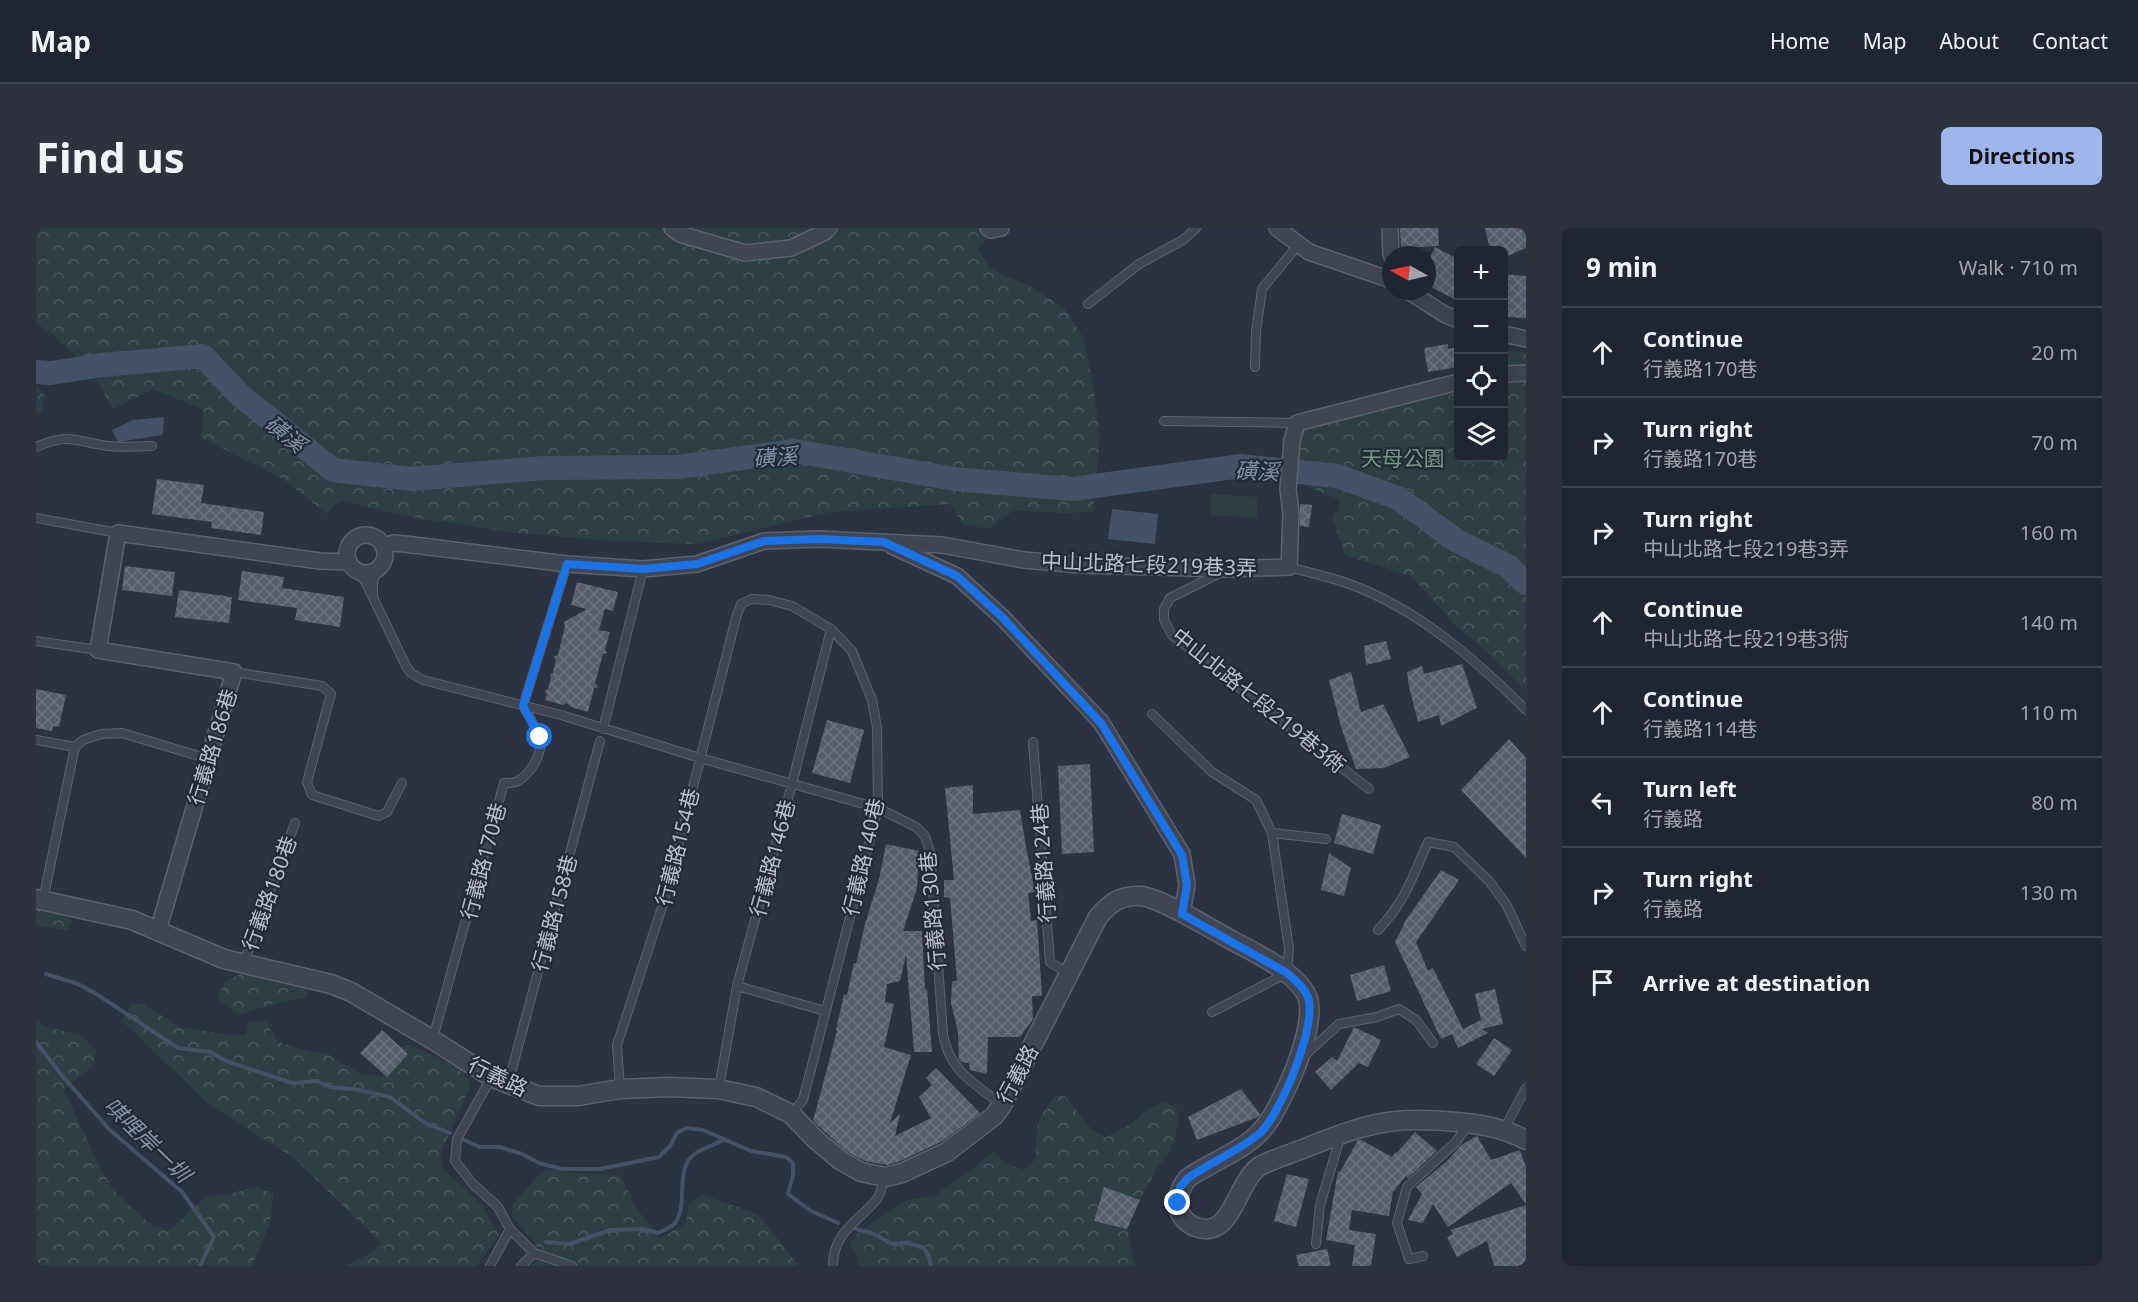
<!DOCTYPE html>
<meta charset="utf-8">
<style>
body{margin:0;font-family:"Noto Sans","Noto Sans TC",sans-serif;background:#2d323d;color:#f1f3f6}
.controls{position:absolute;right:18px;top:18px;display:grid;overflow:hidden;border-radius:9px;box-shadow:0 6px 24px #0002}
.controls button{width:54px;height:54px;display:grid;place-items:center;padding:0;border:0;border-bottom:2px solid #3d434d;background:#202631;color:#f1f3f6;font:30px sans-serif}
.compass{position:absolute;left:1346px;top:18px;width:54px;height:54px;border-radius:50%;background:#202631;box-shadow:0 6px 24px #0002;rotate:278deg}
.stop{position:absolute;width:18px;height:18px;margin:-14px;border:4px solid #1a73e8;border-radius:50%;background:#fff}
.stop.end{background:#1a73e8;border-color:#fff;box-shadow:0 2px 6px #0008}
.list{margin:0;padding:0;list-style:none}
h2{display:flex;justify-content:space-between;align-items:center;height:78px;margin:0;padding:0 24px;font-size:26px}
h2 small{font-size:20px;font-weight:400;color:#a2a5ab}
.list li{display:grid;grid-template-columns:39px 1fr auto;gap:18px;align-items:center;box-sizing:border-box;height:90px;padding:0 24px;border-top:2px solid #3d434d}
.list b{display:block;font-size:22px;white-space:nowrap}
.list p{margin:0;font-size:20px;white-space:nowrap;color:#a2a5ab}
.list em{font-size:20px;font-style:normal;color:#a2a5ab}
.icon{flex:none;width:33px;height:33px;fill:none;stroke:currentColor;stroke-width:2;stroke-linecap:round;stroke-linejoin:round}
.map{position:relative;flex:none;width:1490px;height:1038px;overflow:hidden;border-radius:9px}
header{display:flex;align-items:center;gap:36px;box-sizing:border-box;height:84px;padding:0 30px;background:#202631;border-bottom:2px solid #3d434d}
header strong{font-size:28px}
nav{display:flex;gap:33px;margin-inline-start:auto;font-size:21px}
.intro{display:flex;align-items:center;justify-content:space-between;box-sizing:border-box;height:144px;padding:0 36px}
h1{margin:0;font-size:42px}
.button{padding:15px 27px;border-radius:9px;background:#9fb6ed;color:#111;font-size:21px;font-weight:700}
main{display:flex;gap:36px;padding:0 36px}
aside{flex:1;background:#202631;border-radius:9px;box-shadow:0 6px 24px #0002}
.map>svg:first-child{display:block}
</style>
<header>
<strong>Map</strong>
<nav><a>Home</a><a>Map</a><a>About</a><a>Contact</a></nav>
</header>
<div class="intro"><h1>Find us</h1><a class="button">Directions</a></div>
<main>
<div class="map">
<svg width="1490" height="1038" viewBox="0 0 1490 1038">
<defs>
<pattern id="forest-crowns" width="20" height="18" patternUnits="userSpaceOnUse" patternTransform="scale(1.5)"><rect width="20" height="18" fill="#2e3f43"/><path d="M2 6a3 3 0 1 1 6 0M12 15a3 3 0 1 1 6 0" fill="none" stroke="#4a595d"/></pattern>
<pattern id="building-cross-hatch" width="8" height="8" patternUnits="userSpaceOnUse" patternTransform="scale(1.5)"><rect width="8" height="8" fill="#565e6e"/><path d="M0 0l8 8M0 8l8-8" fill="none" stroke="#6c7381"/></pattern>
</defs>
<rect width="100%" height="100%" fill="#2b3241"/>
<path fill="#2e3f43" d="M1175 266 1222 269 1221 290 1174 287Z"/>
<path fill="url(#forest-crowns)" d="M0 0H959L942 21 954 41 993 58 1028 80 1047 109 1057 157 1064 210 1057 284 1025 285 978 282 952 301 926 296 915 276 795 284 660 316 574 313 473 304 374 289 306 273 297 278 291 286 250 253 165 209 168 182 117 161 77 181 58 147 18 107 0 95Z
M1468 121 1490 124V463L1454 427 1421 399 1375 348 1309 327 1296 288 1302 282 1303 271 1269 258 1271 240 1252 227 1245 212 1255 193 1422 155V230H1468Z
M0 157 9 168 6 184 0 186Z
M0 680 29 687 36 693 32 702 0 698Z
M205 746 270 761 271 769 237 776 201 787 181 769 190 753Z
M96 775 107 776 144 799 193 807H210L212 794H230L242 814 275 824 289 825 322 845 351 849 372 826 364 819 374 817 425 841 435 857 405 924 407 940 444 975 463 1007 441 1038H309L333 1026 345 1015 257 929 175 878 86 793Z
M0 792 10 799 43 806 61 822 58 837 28 862 63 937 77 962 115 997 133 1002 171 968 195 966 221 958 237 966 234 994 216 1038H0Z
M1022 867 1030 869 1054 901 1070 909 1093 897 1115 879 1130 874 1141 881 1143 895 1134 924 1122 938 1104 972 1068 959 1058 993 1091 1001 1099 1038H824L819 1024 812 1017 823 1004 871 972 900 967 939 939 957 923 971 936 988 942 1000 931C999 903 1000 886 1022 867Z
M510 941 550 946 584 947 601 981 624 1011 650 995 653 976 667 967 722 986 763 1038H493L500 1033 499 1014 476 989V978L501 948Z"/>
<path fill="#455169" d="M128 189 127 207 82 214 76 202 97 192Z
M1076 281 1122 286 1119 316 1072 311Z"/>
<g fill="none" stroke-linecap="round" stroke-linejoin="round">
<path stroke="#455169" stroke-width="4" d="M10 746 42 756 62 767 142 820 174 824 190 833 256 855 281 853 294 859 323 862 354 869 389 895 414 905
M0 814 28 850 74 902 146 964 178 1009 164 1038
M428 912 444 919H463L486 926 503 935 526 941H564L623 929 634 918 641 905 650 900 667 902 715 923 750 929 757 935V947L752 966 775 983 802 995
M820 1001 838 1006 856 1016 872 1015 888 1020 893 1029 895 1038
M510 1014 533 1016 575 1002 605 1001 623 1005C627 1002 636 999 639 995 652 976 640 949 654 930 663 920 676 919 687 912"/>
<path stroke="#455169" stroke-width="24" d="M0 144 15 145 66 137 167 128 205 168 297 242 375 251 507 240 641 239 758 223 919 251 1037 261 1205 238 1301 248 1362 270 1421 313 1472 338 1490 355"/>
</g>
<path fill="url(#building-cross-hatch)" d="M1364 0H1402L1403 18 1365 20Z
M1449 0H1490V20L1467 30V22H1454Z
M1399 19 1422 31V73L1391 57V36Z
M1467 46 1490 48V90L1467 89Z
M1412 116V121L1422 119V139L1392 144 1388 120Z
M121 251 168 257 165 275 228 284 225 307 175 300 176 294 116 286Z
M1264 276 1276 277 1273 299 1264 298Z
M89 338 139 344 136 368 86 362Z
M206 343 248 349 246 360 308 369 304 399 259 392 261 380 202 372Z
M541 354 582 364 577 383 569 381 563 402 574 404 569 421 571 425 567 426 559 455 562 459 558 460 552 484 535 479 531 475 527 477 509 472 511 466 509 463 512 461 515 450 514 446 517 445 520 432 518 429 522 427 529 398 528 394 551 381 535 377Z
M143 362 196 369 193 395 139 389Z
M1350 413 1355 431 1330 437 1328 418Z
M1426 436 1441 480 1405 498 1403 487 1382 494 1373 459 1371 444 1386 438 1388 446Z
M1315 444 1325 484 1347 476 1374 529 1348 540 1320 541 1305 499 1293 452Z
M0 461 30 467 23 499 17 498 16 503 0 500Z
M791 492 828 502 814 555 776 545Z
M1473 511 1490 530V630L1425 562Z
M1054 536 1058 624 1026 626 1022 538Z
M937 557V586L984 582 989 613 999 664 992 665 995 693 1001 692 1006 768H996L997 791 984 809H952L951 846 934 842 933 835 925 834 923 831 922 804 915 775 916 753H921L914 670 908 669V652H918L909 560Z
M1306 586 1345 597 1337 626 1298 615Z
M850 616 883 623 881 660 867 703H886L889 762 891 761 896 824H878L870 727 864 753 851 756 849 774 858 776 848 819 875 827 854 895 864 886 859 908 895 890 883 869 896 857 890 850 900 840 944 885 907 913 862 934 851 937 829 933 810 923 777 893 801 803 800 802 808 766 811 767 818 735 820 736 829 696 843 651Z
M1293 625 1315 640 1308 668 1285 662Z
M1405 642 1423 652 1380 714 1392 743 1397 740 1427 801 1445 792 1439 766 1459 761 1467 796 1446 801 1452 805 1422 820 1416 806 1405 811 1359 714 1370 692Z
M1348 737 1355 763 1321 773 1314 747Z
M1318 799 1345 812 1332 839 1323 835 1295 862 1279 844 1296 829 1301 833Z
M346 802 372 826 351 849 324 825Z
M1458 810 1476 822 1458 848 1440 836Z
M1205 861 1224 886 1222 889 1161 912 1152 889Z
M1379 904 1401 923 1372 950 1370 948 1357 964 1353 988 1316 982 1313 1002 1340 1006 1335 1038H1316L1319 1017 1290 1012 1302 943 1304 944 1322 912H1325L1356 929 1360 924 1361 925Z
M1441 908 1455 932 1484 922 1490 939V976L1475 955 1412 999 1397 976 1387 995 1372 992 1386 966 1380 959 1412 932 1425 917Z
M1251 946 1273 951 1260 999 1238 993Z
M1068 959 1104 972 1091 1001 1058 993Z
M1490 977V1035L1482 1038H1458L1451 1013 1421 1029 1411 1009 1417 1006 1414 1002Z
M1291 1021 1295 1038H1263L1260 1027Z"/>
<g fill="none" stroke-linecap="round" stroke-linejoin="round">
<g stroke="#5d626e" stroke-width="10">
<path id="service" d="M1052 76 1103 36 1147 12 1160 0
M1219 139 1220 104 1226 61 1262 17
M1128 193 1261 195
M0 219C35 204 39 214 73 218 87 220 102 218 116 218
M0 290 82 305
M1253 339C1274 345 1296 349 1316 357 1383 382 1440 432 1490 482
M322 344 330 355 370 438 375 445 387 452 525 487 664 530 842 580 880 599 889 608 894 623 907 806C914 844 937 854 966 877
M1186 344 1134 370 1128 381V392L1136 407 1333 561
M337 367V354L341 342
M0 413 62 422
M198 444 286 458 295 466 271 554 276 567 343 588 351 584 366 555
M1116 486 1176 544 1220 572 1236 605 1253 721 1251 745 1176 784
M567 501 607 341
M0 512 39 519
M997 514 1014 734 1033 746
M39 519 47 512 65 506 86 505 173 531
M1236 605 1290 611
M7 672 39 519
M1342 702C1369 674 1377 648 1392 614L1418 619 1453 653 1470 676 1490 718
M208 734 259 595
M701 758 789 783
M397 810 468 555C473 555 478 555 482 553 495 545 509 523 503 508 499 498 492 487 487 478L531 336
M1268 828 1303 796 1341 789 1363 781 1380 792 1397 815
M455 850 421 911 419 933 437 956 462 979 474 1001 498 1025 536 1038
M472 856 564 513
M584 860 581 817 628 673 700 390 705 376 716 371 733 372 756 378 795 401 816 423 836 472 841 500 842 580 767 872 755 886
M683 860 701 758 756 556 795 401
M1468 901 1490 860
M1280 1016 1284 977 1302 917 1301 909
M1387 1028 1373 1031 1361 995 1371 959 1419 915 1433 896
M454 1038 474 1001
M485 1038 498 1025
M797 1038C797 1004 821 995 840 972 845 967 846 957 849 950"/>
</g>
<g stroke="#5d626e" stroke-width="18">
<path id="minor" d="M636 0 644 6 709 25 755 20 789 4 793 0
M952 0 955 2 965 0
M1241 0 1273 24 1355 52
M1354 0 1355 27
M1372 63 1408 86 1422 92
M1468 106 1490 111
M1468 146 1490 145
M311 326a19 19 0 1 1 38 0a19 19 0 1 1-38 0Z
M348 318 357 315 369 316 531 336 607 341 661 336 728 313 783 311 906 317 988 332 1044 337 1193 341 1253 339 1255 285 1252 261 1256 213 1261 195 1422 154
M856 318 921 348 966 389 1065 494 1146 626 1151 657 1146 686
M122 703 198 444 62 422 82 305 284 333 313 334"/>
</g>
<g stroke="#5d626e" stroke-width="21">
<path id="tertiary" d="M0 671 96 692 188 731 295 756 315 764 397 812 455 849 503 868H542L584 861 633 859 682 861 720 869 755 886 778 910 804 932 825 944 849 949 866 945 911 924 958 888 966 877 1062 689C1074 675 1084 667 1105 668 1125 670 1175 701 1195 712 1218 724 1260 744 1271 768 1283 796 1245 882 1225 903 1210 921 1172 936 1152 950 1143 960 1137 979 1148 991 1153 996 1157 999 1163 1000 1198 1010 1201 949 1226 937 1238 931 1251 927 1264 922 1295 910 1327 896 1360 893 1380 891 1400 892 1420 894 1445 896 1468 900 1490 912"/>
</g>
<use href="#service" stroke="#3f4551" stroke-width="8"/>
<use href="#minor" stroke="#3f4551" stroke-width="15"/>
<use href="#tertiary" stroke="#3f4551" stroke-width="18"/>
</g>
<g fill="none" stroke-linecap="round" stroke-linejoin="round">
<path stroke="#1a73e8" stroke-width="8" d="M504 509 487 478 531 336 607 341 661 336 728 313 783 311 848 314 921 348 966 389 1065 495 1146 627 1151 657 1146 686 1251 745C1259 752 1268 759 1272 769 1282 796 1244 888 1223 906 1202 923 1175 934 1152 950L1144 959 1142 975"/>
</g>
<g text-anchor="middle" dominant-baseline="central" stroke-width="4.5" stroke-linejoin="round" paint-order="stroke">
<g font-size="21" fill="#769981" stroke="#232936">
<text x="1367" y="230">天母公園</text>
</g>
<g font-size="21" fill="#bcc0cb" stroke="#232936">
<text transform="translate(1113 336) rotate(2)">中山北路七段219巷3弄</text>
<text transform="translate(1223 472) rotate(39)">中山北路七段219巷3衖</text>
<text transform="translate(176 519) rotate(-73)">行義路186巷</text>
<text transform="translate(641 619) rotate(-76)">行義路154巷</text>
<text transform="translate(827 629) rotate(-77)">行義路140巷</text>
<text transform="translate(736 630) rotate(-75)">行義路146巷</text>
<text transform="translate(447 633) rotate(-75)">行義路170巷</text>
<text transform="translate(1007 635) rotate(-94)">行義路124巷</text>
<text transform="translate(233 665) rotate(-70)">行義路180巷</text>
<text transform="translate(896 683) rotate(-95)">行義路130巷</text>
<text transform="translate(518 685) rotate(-75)">行義路158巷</text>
<text transform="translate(981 846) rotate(-62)">行義路</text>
<text transform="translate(462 848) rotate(26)">行義路</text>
</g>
<g font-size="22" font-style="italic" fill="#8794ae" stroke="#232936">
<text transform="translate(250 205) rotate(39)">磺溪</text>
<text transform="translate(739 228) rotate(-4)">磺溪</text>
<text transform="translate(1221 242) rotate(2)">磺溪</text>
<text transform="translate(112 911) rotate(44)">唭哩岸一圳</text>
</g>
</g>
</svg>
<div class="controls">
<button>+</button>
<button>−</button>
<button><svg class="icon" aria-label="locate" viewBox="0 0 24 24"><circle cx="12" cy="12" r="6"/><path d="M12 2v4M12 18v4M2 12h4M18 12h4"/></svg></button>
<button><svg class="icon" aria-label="layers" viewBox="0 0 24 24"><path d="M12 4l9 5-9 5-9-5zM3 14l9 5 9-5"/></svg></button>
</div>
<svg class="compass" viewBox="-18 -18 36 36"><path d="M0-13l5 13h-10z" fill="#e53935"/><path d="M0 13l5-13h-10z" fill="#a2a5ab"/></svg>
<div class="stop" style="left:504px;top:509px"></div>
<div class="stop end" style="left:1142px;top:975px"></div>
</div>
<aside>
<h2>9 min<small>Walk · 710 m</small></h2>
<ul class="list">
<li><svg class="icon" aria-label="ahead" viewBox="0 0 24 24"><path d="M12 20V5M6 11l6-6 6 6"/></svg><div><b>Continue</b><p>行義路170巷</p></div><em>20 m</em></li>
<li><svg class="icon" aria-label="right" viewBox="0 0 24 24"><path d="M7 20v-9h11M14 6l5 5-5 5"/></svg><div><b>Turn right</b><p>行義路170巷</p></div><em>70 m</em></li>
<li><svg class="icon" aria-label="right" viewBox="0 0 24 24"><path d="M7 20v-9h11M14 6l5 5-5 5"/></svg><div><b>Turn right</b><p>中山北路七段219巷3弄</p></div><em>160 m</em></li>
<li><svg class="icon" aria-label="ahead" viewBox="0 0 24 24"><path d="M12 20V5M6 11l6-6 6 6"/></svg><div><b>Continue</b><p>中山北路七段219巷3衖</p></div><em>140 m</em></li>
<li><svg class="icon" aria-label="ahead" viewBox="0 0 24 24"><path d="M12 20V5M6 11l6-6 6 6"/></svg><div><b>Continue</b><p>行義路114巷</p></div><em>110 m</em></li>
<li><svg class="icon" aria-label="left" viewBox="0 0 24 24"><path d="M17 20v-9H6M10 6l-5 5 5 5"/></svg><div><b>Turn left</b><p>行義路</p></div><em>80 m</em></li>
<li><svg class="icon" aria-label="right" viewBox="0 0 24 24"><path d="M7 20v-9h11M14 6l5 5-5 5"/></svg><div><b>Turn right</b><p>行義路</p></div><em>130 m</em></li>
<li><svg class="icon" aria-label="arrive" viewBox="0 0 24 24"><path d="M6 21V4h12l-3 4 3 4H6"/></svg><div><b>Arrive at destination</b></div></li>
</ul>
</aside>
</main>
